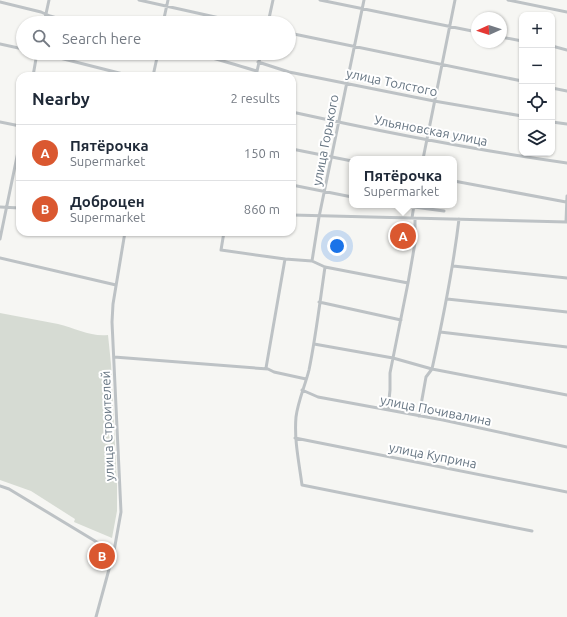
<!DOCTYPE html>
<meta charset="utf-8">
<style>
body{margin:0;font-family:Ubuntu,sans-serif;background:#f6f6f7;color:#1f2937}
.controls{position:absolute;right:12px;top:12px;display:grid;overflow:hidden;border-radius:8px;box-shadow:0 1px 3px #0004}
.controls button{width:36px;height:36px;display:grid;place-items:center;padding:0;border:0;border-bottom:1px solid #e0e1e3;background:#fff;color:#1f2937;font:20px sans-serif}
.compass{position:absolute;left:471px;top:12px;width:36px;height:36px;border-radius:50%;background:#fff;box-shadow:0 1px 3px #0004;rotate:267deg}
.you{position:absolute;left:337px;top:246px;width:14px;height:14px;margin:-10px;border:3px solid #fff;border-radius:50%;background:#1a73e8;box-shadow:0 0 0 6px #1a73e833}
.badge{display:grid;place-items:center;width:26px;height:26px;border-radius:50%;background:#da5830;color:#fff;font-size:13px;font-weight:700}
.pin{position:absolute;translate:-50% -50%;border:2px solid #fff;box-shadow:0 1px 4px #0006}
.popup{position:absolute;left:349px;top:156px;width:108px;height:52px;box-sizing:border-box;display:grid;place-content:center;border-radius:8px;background:#fff;filter:drop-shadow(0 1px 3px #0005);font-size:13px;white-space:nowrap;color:#747a83}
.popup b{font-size:15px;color:#1f2937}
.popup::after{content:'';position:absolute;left:50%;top:100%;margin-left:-8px;border:8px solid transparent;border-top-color:#fff}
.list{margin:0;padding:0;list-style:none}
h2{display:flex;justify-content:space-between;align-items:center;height:52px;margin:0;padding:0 16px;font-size:17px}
h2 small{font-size:13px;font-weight:400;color:#747a83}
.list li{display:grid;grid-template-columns:26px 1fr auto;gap:12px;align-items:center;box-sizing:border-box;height:56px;padding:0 16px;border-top:1px solid #e0e1e3}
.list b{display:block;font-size:15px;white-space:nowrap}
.list p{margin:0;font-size:13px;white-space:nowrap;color:#747a83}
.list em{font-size:13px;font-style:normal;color:#747a83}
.icon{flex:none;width:22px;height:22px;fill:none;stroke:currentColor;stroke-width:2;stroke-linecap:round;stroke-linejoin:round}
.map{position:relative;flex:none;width:567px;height:617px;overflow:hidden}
.search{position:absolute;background:#fff;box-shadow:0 1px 3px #0004;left:16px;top:16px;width:280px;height:44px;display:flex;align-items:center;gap:10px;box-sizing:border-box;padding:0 14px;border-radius:22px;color:#747a83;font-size:15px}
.panel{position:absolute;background:#fff;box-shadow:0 1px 3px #0004;left:16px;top:72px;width:280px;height:164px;border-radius:12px}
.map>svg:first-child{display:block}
</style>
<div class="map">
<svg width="567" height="617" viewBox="0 0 567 617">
<rect width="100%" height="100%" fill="#f6f6f3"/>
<path fill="#d6dbd3" d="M0 313C19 317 39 320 58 324 75 328 91 337 108 335L111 364 117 486V511L112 538 74 522 75 519 31 491 0 480Z"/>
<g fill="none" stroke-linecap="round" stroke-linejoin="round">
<path stroke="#bdc2c5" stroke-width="3" d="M139 0 242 23
M320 0 477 32
M508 0 567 12
M0 2 41 12 50 16 73 23
M44 23 49 0
M163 23 168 0
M268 23 273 0
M289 33 522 81
M501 37 522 41
M0 44 23 49
M552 46 567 50
M40 53 131 76
M191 53C213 57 235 65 257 71
M258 62 289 72 434 101 522 116
M33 76 37 53
M153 76 158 53
M256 76 261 53
M552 88 567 91
M292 112C383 132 475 150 567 163
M0 122 20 126
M552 122 567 124
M292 149 352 161
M423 159 455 0
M454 181 566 202
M292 185 352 197
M399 205 444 211
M0 207 20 208
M292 215 567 222
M412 218 414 205
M566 222 567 196
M224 232 221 250 285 259 312 261 325 267 408 283
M0 239 20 142
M0 258 116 285
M312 261 319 217 364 0
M453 266 567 278
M325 267C320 301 316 336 309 370 305 386 298 401 296 417 294 440 299 462 302 485L532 531
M447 299 567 312
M319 302 401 320
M440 332 567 347
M314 344 393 358 432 369 567 395
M114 357 268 369 274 372 306 379
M266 368 285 259
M302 390 318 397 443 420 567 447
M388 410 390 390V373L408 283 415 243V218
M419 416 426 377 432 369C443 319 453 270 459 219
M295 438 567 492
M0 486 9 489 100 544 114 551
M96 617 114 551 121 512 112 322 113 304 125 232"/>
</g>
<g text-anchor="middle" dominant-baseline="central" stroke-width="4" stroke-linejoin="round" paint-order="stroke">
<g font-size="13" fill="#677683" stroke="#fff">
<text transform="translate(392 82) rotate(12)">улица Толстого</text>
<text transform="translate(431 130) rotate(11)">Ульяновская улица</text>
<text transform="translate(325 140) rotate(-79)">улица Горького</text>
<text transform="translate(436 410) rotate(11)">улица Почивалина</text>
<text transform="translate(107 426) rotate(-92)">улица Строителей</text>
<text transform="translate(433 455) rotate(11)">улица Куприна</text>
</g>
</g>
</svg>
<div class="controls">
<button>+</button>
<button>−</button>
<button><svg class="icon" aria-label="locate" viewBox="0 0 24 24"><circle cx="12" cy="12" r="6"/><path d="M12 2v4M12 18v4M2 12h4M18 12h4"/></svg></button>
<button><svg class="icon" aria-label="layers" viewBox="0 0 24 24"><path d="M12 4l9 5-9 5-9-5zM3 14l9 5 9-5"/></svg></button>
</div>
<svg class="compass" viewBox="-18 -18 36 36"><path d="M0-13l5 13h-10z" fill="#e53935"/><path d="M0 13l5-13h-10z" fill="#747a83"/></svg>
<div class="you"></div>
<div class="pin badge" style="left:403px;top:236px">A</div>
<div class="popup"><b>Пятёрочка</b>Supermarket</div>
<div class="pin badge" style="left:102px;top:556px">B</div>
<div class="search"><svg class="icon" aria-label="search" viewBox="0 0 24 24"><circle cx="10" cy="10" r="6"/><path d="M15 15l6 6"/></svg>Search here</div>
<section class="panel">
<h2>Nearby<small>2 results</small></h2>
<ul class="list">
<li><span class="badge">A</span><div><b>Пятёрочка</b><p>Supermarket</p></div><em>150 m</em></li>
<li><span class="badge">B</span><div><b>Доброцен</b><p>Supermarket</p></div><em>860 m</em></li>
</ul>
</section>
</div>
